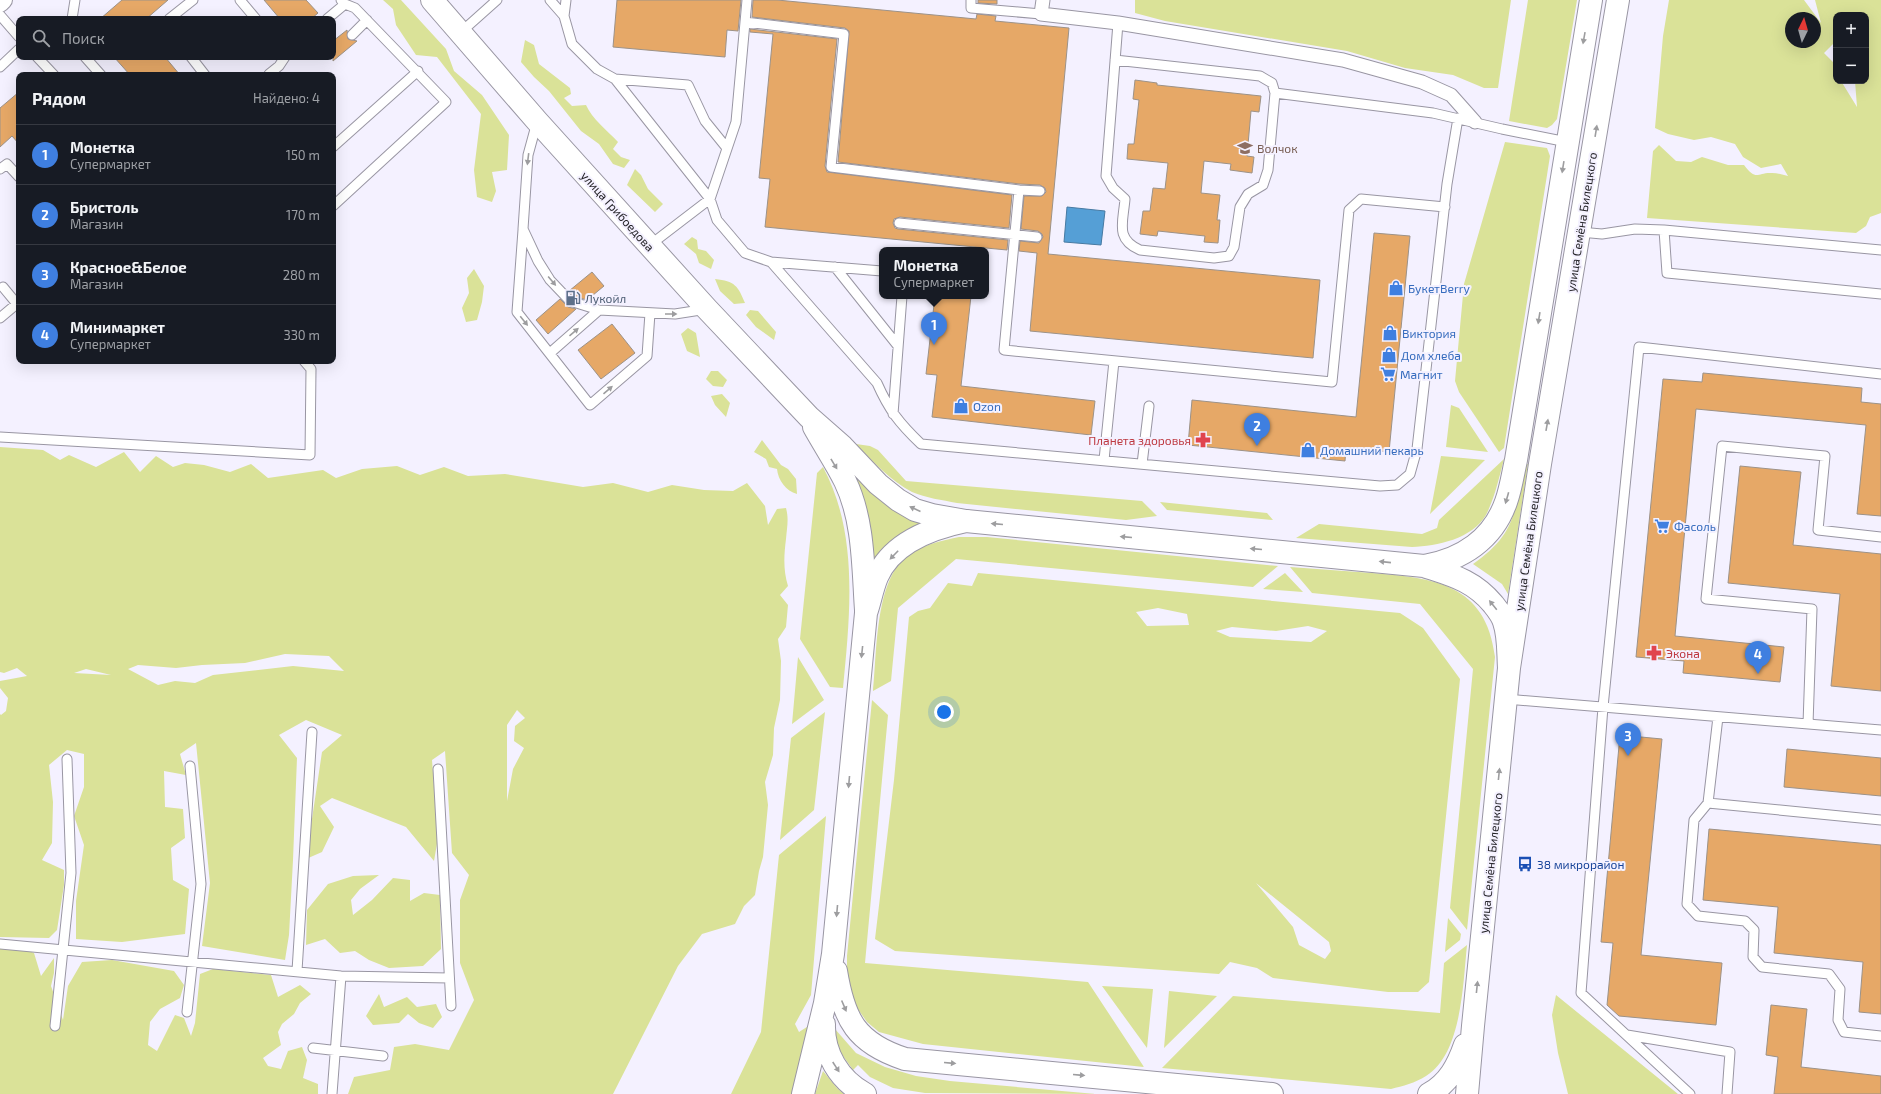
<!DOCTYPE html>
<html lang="ru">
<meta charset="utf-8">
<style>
body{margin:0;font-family:"Exo 2",sans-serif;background:#20242c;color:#f1f3f6}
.controls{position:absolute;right:12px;top:12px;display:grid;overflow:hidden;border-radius:8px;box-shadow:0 4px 16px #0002}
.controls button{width:36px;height:36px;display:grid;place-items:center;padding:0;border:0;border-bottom:1px solid #363941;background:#171b24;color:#f1f3f6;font:20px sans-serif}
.compass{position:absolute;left:1785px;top:12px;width:36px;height:36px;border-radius:50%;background:#171b24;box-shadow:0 4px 16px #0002;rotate:5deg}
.you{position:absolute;left:944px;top:712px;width:14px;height:14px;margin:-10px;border:3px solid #fff;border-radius:50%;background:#1a73e8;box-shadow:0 0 0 6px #1a73e833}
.badge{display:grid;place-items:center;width:26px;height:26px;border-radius:50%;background:#0b8043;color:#fff;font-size:13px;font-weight:700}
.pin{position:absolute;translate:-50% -33px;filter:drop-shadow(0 1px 2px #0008)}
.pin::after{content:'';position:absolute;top:21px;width:14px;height:12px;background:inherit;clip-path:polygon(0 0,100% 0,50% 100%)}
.popup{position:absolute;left:879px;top:247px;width:110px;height:52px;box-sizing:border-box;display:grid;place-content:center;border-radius:8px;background:#171b24;filter:drop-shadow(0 1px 3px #0005);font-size:13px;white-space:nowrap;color:#9ea1a6}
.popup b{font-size:15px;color:#f1f3f6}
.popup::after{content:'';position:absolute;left:50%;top:100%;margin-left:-8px;border:8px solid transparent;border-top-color:#171b24}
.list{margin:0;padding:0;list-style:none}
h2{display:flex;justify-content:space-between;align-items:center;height:52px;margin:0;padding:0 16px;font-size:17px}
h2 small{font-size:13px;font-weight:400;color:#9ea1a6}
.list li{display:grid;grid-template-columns:26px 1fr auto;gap:12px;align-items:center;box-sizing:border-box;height:60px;padding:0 16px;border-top:1px solid #363941}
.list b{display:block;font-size:15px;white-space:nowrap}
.list p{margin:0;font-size:13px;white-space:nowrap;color:#9ea1a6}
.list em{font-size:13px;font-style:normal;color:#9ea1a6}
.icon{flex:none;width:22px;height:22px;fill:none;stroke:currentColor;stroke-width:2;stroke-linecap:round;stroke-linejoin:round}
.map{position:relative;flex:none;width:1881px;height:1094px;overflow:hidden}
.search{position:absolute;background:#171b24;box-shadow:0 4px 16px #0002;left:16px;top:16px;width:320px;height:44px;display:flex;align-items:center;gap:10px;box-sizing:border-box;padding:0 14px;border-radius:8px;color:#9ea1a6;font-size:15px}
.panel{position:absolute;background:#171b24;box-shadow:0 4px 16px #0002;left:16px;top:72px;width:320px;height:292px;border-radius:8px}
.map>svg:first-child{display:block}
</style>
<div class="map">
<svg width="1881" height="1094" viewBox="0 0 1881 1094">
<rect width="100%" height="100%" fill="#f4f1ff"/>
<path fill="#dae298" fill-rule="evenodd" d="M383 0H401L446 49 454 71 482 95 509 135 507 170 492 172 496 191 492 202 477 197 474 170 481 114 437 57 416 55 396 25 393 9Z
M1135 0H1511L1498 88H1484L1453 75 1405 68 1347 51 1165 21 1135 13Z
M1528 0H1577L1557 119 1552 125 1547 128 1509 121Z
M1669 0H1804L1821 23 1815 0H1881V213L1870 217 1866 226 1856 233 1647 218 1653 151 1659 145 1676 161 1691 162 1702 157 1728 165H1744C1757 182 1757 172 1772 173 1778 173 1783 175 1788 176L1781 164 1761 168 1743 157 1735 144 1711 137 1694 140 1668 134 1655 128 1663 36ZM1836 15H1866V81H1855L1857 107 1841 81H1836V65L1824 53 1836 41ZM1791 18H1815V42H1791Z
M525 40 534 45 539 64 570 88 571 94 564 98 572 106 586 105C592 119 607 130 618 142L613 149 621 157 630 160 624 168 613 164 599 144 581 131 549 91 534 77 521 62Z
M1505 142 1547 148 1550 156 1504 448 1499 452 1459 392 1455 381 1464 284Z
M635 169 641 175 648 189 663 204 655 212 627 185Z
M692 237 697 240 698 249 706 251 714 260 711 269 699 263 696 254 684 244Z
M474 269 484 286 482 302 477 320 466 322 462 308 469 293 467 278Z
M715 279C735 281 738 286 745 303L734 304 720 291Z
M750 310 758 311 776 332 774 340 756 327 746 315Z
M688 328 696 333 700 357 687 351 681 334Z
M711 371H718L727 380 723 387 713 386 706 379Z
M722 394 730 403 726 417 715 405 711 396Z
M1451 405 1459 408 1488 452 1446 447Z
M762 440 781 465 788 469 796 479 797 494C786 491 778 480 777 469L769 467 766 459 754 452Z
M856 444 870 446 878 450 906 481 1142 501 1157 516 1126 520 957 503C942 500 926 498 912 492 891 481 872 461 856 444Z
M0 447 43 450 60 460 69 455 96 467 124 452 140 472 156 456 173 467 185 463 204 465 230 472 251 464 268 478 323 470 336 478 362 469 397 466 420 475 444 467 468 476 505 474 583 487 613 483 648 492 672 485 704 490 733 491 747 483 765 506 768 525 777 509 786 508C789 519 787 527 786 539 784 555 783 570 788 586L780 595 788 605 786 627 778 639 781 661 780 700 774 728 773 755 765 782 768 805 763 857 759 871 755 895 744 906 735 924 702 934 678 966 613 1094H348L354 1077 390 1070 394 1047 415 1044 449 1050 474 1000 460 963V900L469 875 452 853 445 751 432 760 438 838 434 861 406 827 332 798 320 806 334 827 322 852 306 859 322 752 342 735 306 720 279 735 297 758 293 860 289 935 285 960 202 946 210 883 196 743 180 754 186 775 164 771 165 807 183 809 185 838 171 848 173 880 189 889 185 934 122 942 76 939V901L84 845 74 816 84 787V754L67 750 49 765 53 802 52 843 42 860 64 870V885L57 930 49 938 0 937V714L1 715 6 711 8 698 0 688V681L27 676 17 668 4 673 0 672ZM285 654 329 656 344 671 293 666 213 675 195 683 175 681 158 685 128 669 138 665 176 668 202 665 245 663ZM86 669 111 675 74 673ZM517 710 525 718 515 726 514 741 524 748 513 769 507 801V725Z
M1441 456 1485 460 1430 514Z
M1504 459C1499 478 1495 497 1486 515 1472 539 1437 546 1412 547L1296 538 1319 524 1422 534 1437 528 1439 520Z
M847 460 927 521 873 570Z
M1523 464H1528L1508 594 1502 584 1473 564C1516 534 1515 512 1523 464Z
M823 467C859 534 850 615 843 688L830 687 800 639 817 473Z
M1160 502 1267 513 1273 520 1167 510Z
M959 537H987L1278 566 1253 587 956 559 898 608 891 681 873 691C877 654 875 583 905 558 920 545 940 541 959 537Z
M1290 567C1317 569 1344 571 1372 573 1433 578 1486 583 1495 657L1467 930 1450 908 1473 669 1420 604 1312 593Z
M978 573 1400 613 1423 628 1460 679 1429 982 1418 992H1388L1273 978 1257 968 1230 962 1219 974 895 951 875 939 894 780 909 617 918 611 930 608 948 583 972 586ZM1158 608 1187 614 1189 625 1147 626 1136 612ZM1308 626 1327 631 1311 642 1230 637 1216 631 1232 627 1276 631ZM1256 883 1329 942 1331 951 1325 959 1299 945 1293 927Z
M1285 573 1303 592 1263 589Z
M798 657 824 700 792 724Z
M872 700 888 715 865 963 1088 982 1144 1067 923 1044 879 1032 867 1022 855 1005 847 987V956Z
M825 712 814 810 780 840 791 738Z
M826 816 811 995 795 1024 799 1032 810 1025 793 1094H731L761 1032 779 855Z
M379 875 360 889 351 900 353 915 372 900 393 878 410 880V901L424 893 440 895 441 949 423 966 389 968 369 960 355 951 340 953 325 939 306 945 307 910 328 884 353 876Z
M1448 918 1461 934 1460 940 1445 952Z
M1467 945C1463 983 1462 1054 1426 1076 1415 1083 1403 1086 1391 1089L1162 1068 1233 996 1440 1013 1444 963Z
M0 946 22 948 34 953 41 976 54 958V973L51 986 63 1020 68 986 82 962 112 960 174 971 184 985 180 998 160 1009 150 1022 148 1045 157 1051 175 1015 184 1018 191 1036 195 1023 200 974 213 969 271 975 278 997 300 985 311 994 300 1003 294 1014 282 1024 278 1032 281 1045 263 1058 268 1066 281 1069 288 1051 302 1047 307 1060 303 1078 318 1084V1094H0Z
M1102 986 1153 989 1147 1048Z
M1169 991 1217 996 1164 1048Z
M379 994 384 1007 407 997 417 1007 436 1004 442 1017 433 1028 419 1023 408 1014 399 1023 373 1025 366 1016Z
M1556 995 1678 1094H1568L1558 1053 1552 1015Z
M835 1029 856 1053 885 1067 916 1076 950 1081 1096 1094 925 1093 893 1088 870 1077 858 1065 853 1070 836 1046Z
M823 1071 837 1088 844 1094H815Z"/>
<path fill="#559fd6" stroke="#477aa2" d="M1067 207 1105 211 1101 245 1064 242Z"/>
<path fill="#e6a867" stroke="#9c9288" d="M122 0H168L146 19H100Z
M264 0H306L318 13 311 19H280Z
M617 0H741L738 31 727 30 725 57 613 47Z
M753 0H777L976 19 977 14 996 16 995 21 1069 28 1048 254 1320 280 1313 358 1030 331 1037 253 1019 251 1020 241 1039 243 1043 237 1042 234 1038 231 1021 229 1024 196H1042L1046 192 1045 188 1040 185 1020 184 838 162 849 31 845 28 752 17Z
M978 0H997V4L978 3Z
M750 29 837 39 825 166 827 172 1012 195 1009 228 900 217 894 219 893 223 895 228 898 229 1008 240 1007 250 765 227 770 179 759 178 773 34 750 32Z
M347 30 348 39 357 41 333 61V41Z
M114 57H165L180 75H130Z
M1135 80 1157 83V85L1261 96 1259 112 1251 111 1247 156 1254 157 1252 173 1230 170 1231 164 1204 161 1201 193 1220 195 1217 220H1220L1218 243 1204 242 1205 236 1158 231 1157 236 1140 234 1143 211H1150L1153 188 1165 189 1168 163 1127 159 1128 144H1134L1139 100 1133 99Z
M19 92V144L12 136 0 147V108Z
M1374 233 1410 236 1389 452 1346 448 1345 461 1188 445 1192 400 1356 417Z
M592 272 604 286 587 300 573 296 569 291Z
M935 296H971L961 386 1095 401 1091 435 932 417 937 375 926 374Z
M560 299 568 307 576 309 548 334 536 320Z
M612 324 635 353 601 379 578 350Z
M1703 373 1862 388 1861 402 1881 404V516L1857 514 1866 425 1696 409 1675 636 1784 647 1780 682 1683 673 1684 661 1636 657 1663 379 1702 382Z
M1740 466 1801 472 1793 545 1881 554V691L1831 686 1840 594 1728 583Z
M1620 735 1662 739 1641 955 1722 963 1716 1025 1619 1016 1607 1005 1613 943 1601 942Z
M1787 749 1881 758V796L1784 787Z
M1709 829 1881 845V1014L1859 1012 1863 962 1774 953 1778 907 1703 900Z
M1771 1005 1807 1009 1801 1067 1881 1076V1094H1774L1778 1057 1766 1055Z"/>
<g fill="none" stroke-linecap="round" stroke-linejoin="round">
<g stroke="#9996a3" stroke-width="11">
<path id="service" d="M240 0 256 19
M550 0 564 16 572 44 597 69 615 79 710 199 717 220 745 253 771 262 877 383C889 410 899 423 921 444L1380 486 1397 485 1410 474 1417 449 1447 184 1458 118
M971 0V8L1041 14
M0 15 19 37
M564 16 566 0
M72 19 75 0
M169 19 193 0
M327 19 345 4
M745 22 844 34 831 167 1019 190 1004 350 1332 382 1349 210 1361 199 1445 207
M460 33 497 0
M352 35 367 20
M37 57 54 75
M85 57 101 75
M191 57 205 75
M1115 60 1260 76 1272 83 1275 93 1268 170 1263 185 1248 194 1240 207 1234 247 1229 256 1214 258 1140 250C1115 239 1123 223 1125 199L1113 188 1106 176 1118 23
M0 67 19 49
M269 74 279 66 285 57
M615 79 688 85 705 121 726 147
M1275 93 1433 113 1502 129 1567 142
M537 122 528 155 523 229 538 261 550 280 570 301 599 310 675 314 707 309
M333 147 418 71
M0 169 7 164 19 177
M1019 190 1040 191
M333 206 446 102 355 8 345 4 341 0
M899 223 1037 237
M523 230 517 312 590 405 647 356 650 313
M1664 230 1667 273 1881 294
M1580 232 1602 234 1635 229 1664 230 1881 250
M650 245 710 199 736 122 747 0
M771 262 882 271
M835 267 898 346
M3 287 17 304
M0 318 19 302
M550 353 599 310
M893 414 902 296
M0 437 310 455 311 369 304 361
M1104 460 1114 361
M1142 464 1149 406
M1506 699 1881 730
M1718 717 1708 803 1694 820 1687 904 1698 916 1745 921 1754 930 1753 957 1762 967 1829 974 1840 989 1838 1020 1844 1032 1881 1036
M1808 724 1812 609 1706 599 1722 446 1825 456 1818 530 1881 537
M438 769 451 1006
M1708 803 1881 820
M0 944 341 976 449 978
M297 971 312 732
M187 1012 201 884 190 766
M55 1026 71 873 67 759
M1627 1035 1730 1052 1727 1094
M313 1048 383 1056
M332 1094 341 976
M1690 1094 1581 993 1603 707 1639 347 1881 374"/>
</g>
<g stroke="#9996a3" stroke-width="15">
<path id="pedestrian" d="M1043 0 1041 14 1118 23 1343 60 1422 82 1451 95 1475 122"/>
</g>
<g stroke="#9996a3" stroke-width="20">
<path id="minor" d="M0 3 3 0"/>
</g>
<g stroke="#9996a3" stroke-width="24">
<path id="secondary" d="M432 0 537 121 707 309 809 417 842 446 878 484 898 500 915 510 932 515 966 521
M814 427C824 445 836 463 845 481 864 520 863 568 866 610"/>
</g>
<g stroke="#9996a3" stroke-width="24">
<path id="primary" d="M1424 566C1462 560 1493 539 1506 502 1511 488 1513 473 1516 460L1591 0
M836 971C844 1020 856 1043 905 1059L1272 1094
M824 1024C823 1053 839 1080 865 1094
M803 1094 825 1003 833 954 866 613C870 602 872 589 877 577 892 542 932 528 966 521L1424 566C1451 575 1473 580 1493 604 1497 609 1502 615 1504 622 1509 636 1508 653 1509 668
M1429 1094C1449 1083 1458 1065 1465 1045
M1467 1094 1473 1026 1509 668 1540 464 1618 0"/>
</g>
<use href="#service" stroke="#fff" stroke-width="9"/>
<use href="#pedestrian" stroke="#fff" stroke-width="13"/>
<use href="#minor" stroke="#fff" stroke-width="18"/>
<use href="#secondary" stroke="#fff" stroke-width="22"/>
<use href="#primary" stroke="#fff" stroke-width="22"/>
</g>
<defs><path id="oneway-solid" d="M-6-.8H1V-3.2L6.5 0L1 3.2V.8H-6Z"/></defs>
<g fill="#9d9d9f">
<use href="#oneway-solid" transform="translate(1584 38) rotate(100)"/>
<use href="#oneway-solid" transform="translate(1596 131) rotate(-81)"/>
<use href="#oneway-solid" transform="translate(528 159) rotate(97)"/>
<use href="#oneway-solid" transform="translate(1563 167) rotate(99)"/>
<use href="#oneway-solid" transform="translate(552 281) rotate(50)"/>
<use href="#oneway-solid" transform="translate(671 314)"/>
<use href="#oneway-solid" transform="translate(1539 318) rotate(99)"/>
<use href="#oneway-solid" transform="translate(524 321) rotate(51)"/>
<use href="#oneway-solid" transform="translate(574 332) rotate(-41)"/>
<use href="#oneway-solid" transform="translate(608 390) rotate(-41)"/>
<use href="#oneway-solid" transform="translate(1547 425) rotate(-80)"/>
<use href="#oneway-solid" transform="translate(834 464) rotate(59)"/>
<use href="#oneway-solid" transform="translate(1507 498) rotate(106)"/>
<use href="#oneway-solid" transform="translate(915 509) rotate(-156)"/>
<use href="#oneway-solid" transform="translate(997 524) rotate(-175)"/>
<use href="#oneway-solid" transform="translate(1126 537) rotate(-175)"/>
<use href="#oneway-solid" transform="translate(1256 549) rotate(-175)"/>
<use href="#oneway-solid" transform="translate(894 555) rotate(134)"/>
<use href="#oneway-solid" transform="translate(1385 562) rotate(-174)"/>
<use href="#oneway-solid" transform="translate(1493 605) rotate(-129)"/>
<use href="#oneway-solid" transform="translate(862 652) rotate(96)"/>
<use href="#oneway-solid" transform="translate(1499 774) rotate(-84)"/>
<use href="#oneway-solid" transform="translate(849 782) rotate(95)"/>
<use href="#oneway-solid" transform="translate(837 911) rotate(95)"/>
<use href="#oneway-solid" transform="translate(1477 987) rotate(-84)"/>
<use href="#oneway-solid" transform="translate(844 1006) rotate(67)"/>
<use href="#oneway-solid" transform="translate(950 1063) rotate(5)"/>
<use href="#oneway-solid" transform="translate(836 1067) rotate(57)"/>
<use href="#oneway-solid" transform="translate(1079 1075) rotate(5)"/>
</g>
<defs>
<g id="school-bare" transform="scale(1.2)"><path d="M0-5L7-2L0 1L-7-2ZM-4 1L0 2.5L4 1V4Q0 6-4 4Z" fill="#8d6e63" stroke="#f4f1ff" stroke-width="2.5" paint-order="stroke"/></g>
<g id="shop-bare" transform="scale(1.2)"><path d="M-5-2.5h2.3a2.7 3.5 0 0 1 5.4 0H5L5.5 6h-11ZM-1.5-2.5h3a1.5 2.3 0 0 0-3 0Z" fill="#3f7fe0" stroke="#f4f1ff" stroke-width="2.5" paint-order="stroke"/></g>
<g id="fuel-bare" transform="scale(1.2)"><path d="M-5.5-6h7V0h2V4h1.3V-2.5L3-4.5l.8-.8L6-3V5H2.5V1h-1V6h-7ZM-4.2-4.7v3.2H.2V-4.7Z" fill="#5c6f8a" stroke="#f4f1ff" stroke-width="2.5" paint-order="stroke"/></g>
<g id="supermarket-bare" transform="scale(1.2)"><path d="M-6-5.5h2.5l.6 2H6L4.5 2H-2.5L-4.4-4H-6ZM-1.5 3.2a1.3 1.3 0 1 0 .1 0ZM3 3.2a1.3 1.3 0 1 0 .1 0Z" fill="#3f7fe0" stroke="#f4f1ff" stroke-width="2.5" paint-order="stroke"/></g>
<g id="pharmacy-bare" transform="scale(1.2)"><path d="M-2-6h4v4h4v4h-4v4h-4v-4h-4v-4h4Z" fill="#e0444e" stroke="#f4f1ff" stroke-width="2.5" paint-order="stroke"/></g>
<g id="bus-bare" transform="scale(1.2)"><path d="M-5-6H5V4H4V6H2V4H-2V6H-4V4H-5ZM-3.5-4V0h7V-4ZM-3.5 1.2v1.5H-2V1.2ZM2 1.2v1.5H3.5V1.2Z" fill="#1a4fb4" stroke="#f4f1ff" stroke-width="2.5" paint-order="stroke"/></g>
</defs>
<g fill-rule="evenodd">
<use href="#school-bare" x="1245" y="148"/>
<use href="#shop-bare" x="1396" y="288"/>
<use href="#fuel-bare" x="573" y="298"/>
<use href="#shop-bare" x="1390" y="333"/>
<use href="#shop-bare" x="1389" y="355"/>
<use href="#supermarket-bare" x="1388" y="374"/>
<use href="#shop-bare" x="961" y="406"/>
<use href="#pharmacy-bare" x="1203" y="440"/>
<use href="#shop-bare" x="1308" y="450"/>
<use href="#supermarket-bare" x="1662" y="526"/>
<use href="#pharmacy-bare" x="1654" y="653"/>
<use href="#bus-bare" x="1525" y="864"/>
</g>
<g text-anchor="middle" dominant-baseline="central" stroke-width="4" stroke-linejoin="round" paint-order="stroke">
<g font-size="12" fill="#785e54" stroke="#f4f1ff" text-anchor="start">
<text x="1257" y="148">Волчок</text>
</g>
<g font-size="12" fill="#26252a" stroke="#f4f1ff">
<text transform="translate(618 211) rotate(48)">улица Грибоедова</text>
<text transform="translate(1581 222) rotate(-81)">улица Семёна Билецкого</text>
<text transform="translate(1528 541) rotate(-82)">улица Семёна Билецкого</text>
<text transform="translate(1490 863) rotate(-84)">улица Семёна Билецкого</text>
</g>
<g font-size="12" fill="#366cbe" stroke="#f4f1ff" text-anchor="start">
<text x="1408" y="288">БукетBerry</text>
<text x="1402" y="333">Виктория</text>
<text x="1401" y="355">Дом хлеба</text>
<text x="1400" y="374">Магнит</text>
<text x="973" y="406">Ozon</text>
<text x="1320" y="450">Домашний пекарь</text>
<text x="1674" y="526">Фасоль</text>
</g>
<g font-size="12" fill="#4e5e75" stroke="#f4f1ff" text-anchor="start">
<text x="585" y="298">Лукойл</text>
</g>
<g font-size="12" fill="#be3a42" stroke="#f4f1ff" text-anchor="end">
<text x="1191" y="440">Планета здоровья</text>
<text x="1666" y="653" text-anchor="start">Экона</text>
</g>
<g font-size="12" fill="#164399" stroke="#f4f1ff" text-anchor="start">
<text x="1537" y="864">38 микрорайон</text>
</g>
</g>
</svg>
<div class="controls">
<button>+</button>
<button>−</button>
</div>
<svg class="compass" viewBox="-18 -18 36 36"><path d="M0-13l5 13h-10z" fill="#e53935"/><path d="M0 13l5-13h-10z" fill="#9ea1a6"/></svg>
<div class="you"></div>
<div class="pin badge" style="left:934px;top:345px;background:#3f7fe0">1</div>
<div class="popup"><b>Монетка</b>Супермаркет</div>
<div class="pin badge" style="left:1257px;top:446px;background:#3f7fe0">2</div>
<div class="pin badge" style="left:1628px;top:756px;background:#3f7fe0">3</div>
<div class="pin badge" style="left:1758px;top:674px;background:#3f7fe0">4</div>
<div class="search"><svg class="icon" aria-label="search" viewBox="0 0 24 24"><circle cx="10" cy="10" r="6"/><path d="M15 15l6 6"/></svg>Поиск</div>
<section class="panel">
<h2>Рядом<small>Найдено: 4</small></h2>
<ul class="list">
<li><span class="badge" style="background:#3f7fe0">1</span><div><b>Монетка</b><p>Супермаркет</p></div><em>150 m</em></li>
<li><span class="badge" style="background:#3f7fe0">2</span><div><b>Бристоль</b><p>Магазин</p></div><em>170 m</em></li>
<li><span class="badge" style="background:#3f7fe0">3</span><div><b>Красное&amp;Белое</b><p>Магазин</p></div><em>280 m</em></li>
<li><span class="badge" style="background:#3f7fe0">4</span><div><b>Минимаркет</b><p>Супермаркет</p></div><em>330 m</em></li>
</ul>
</section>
</div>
